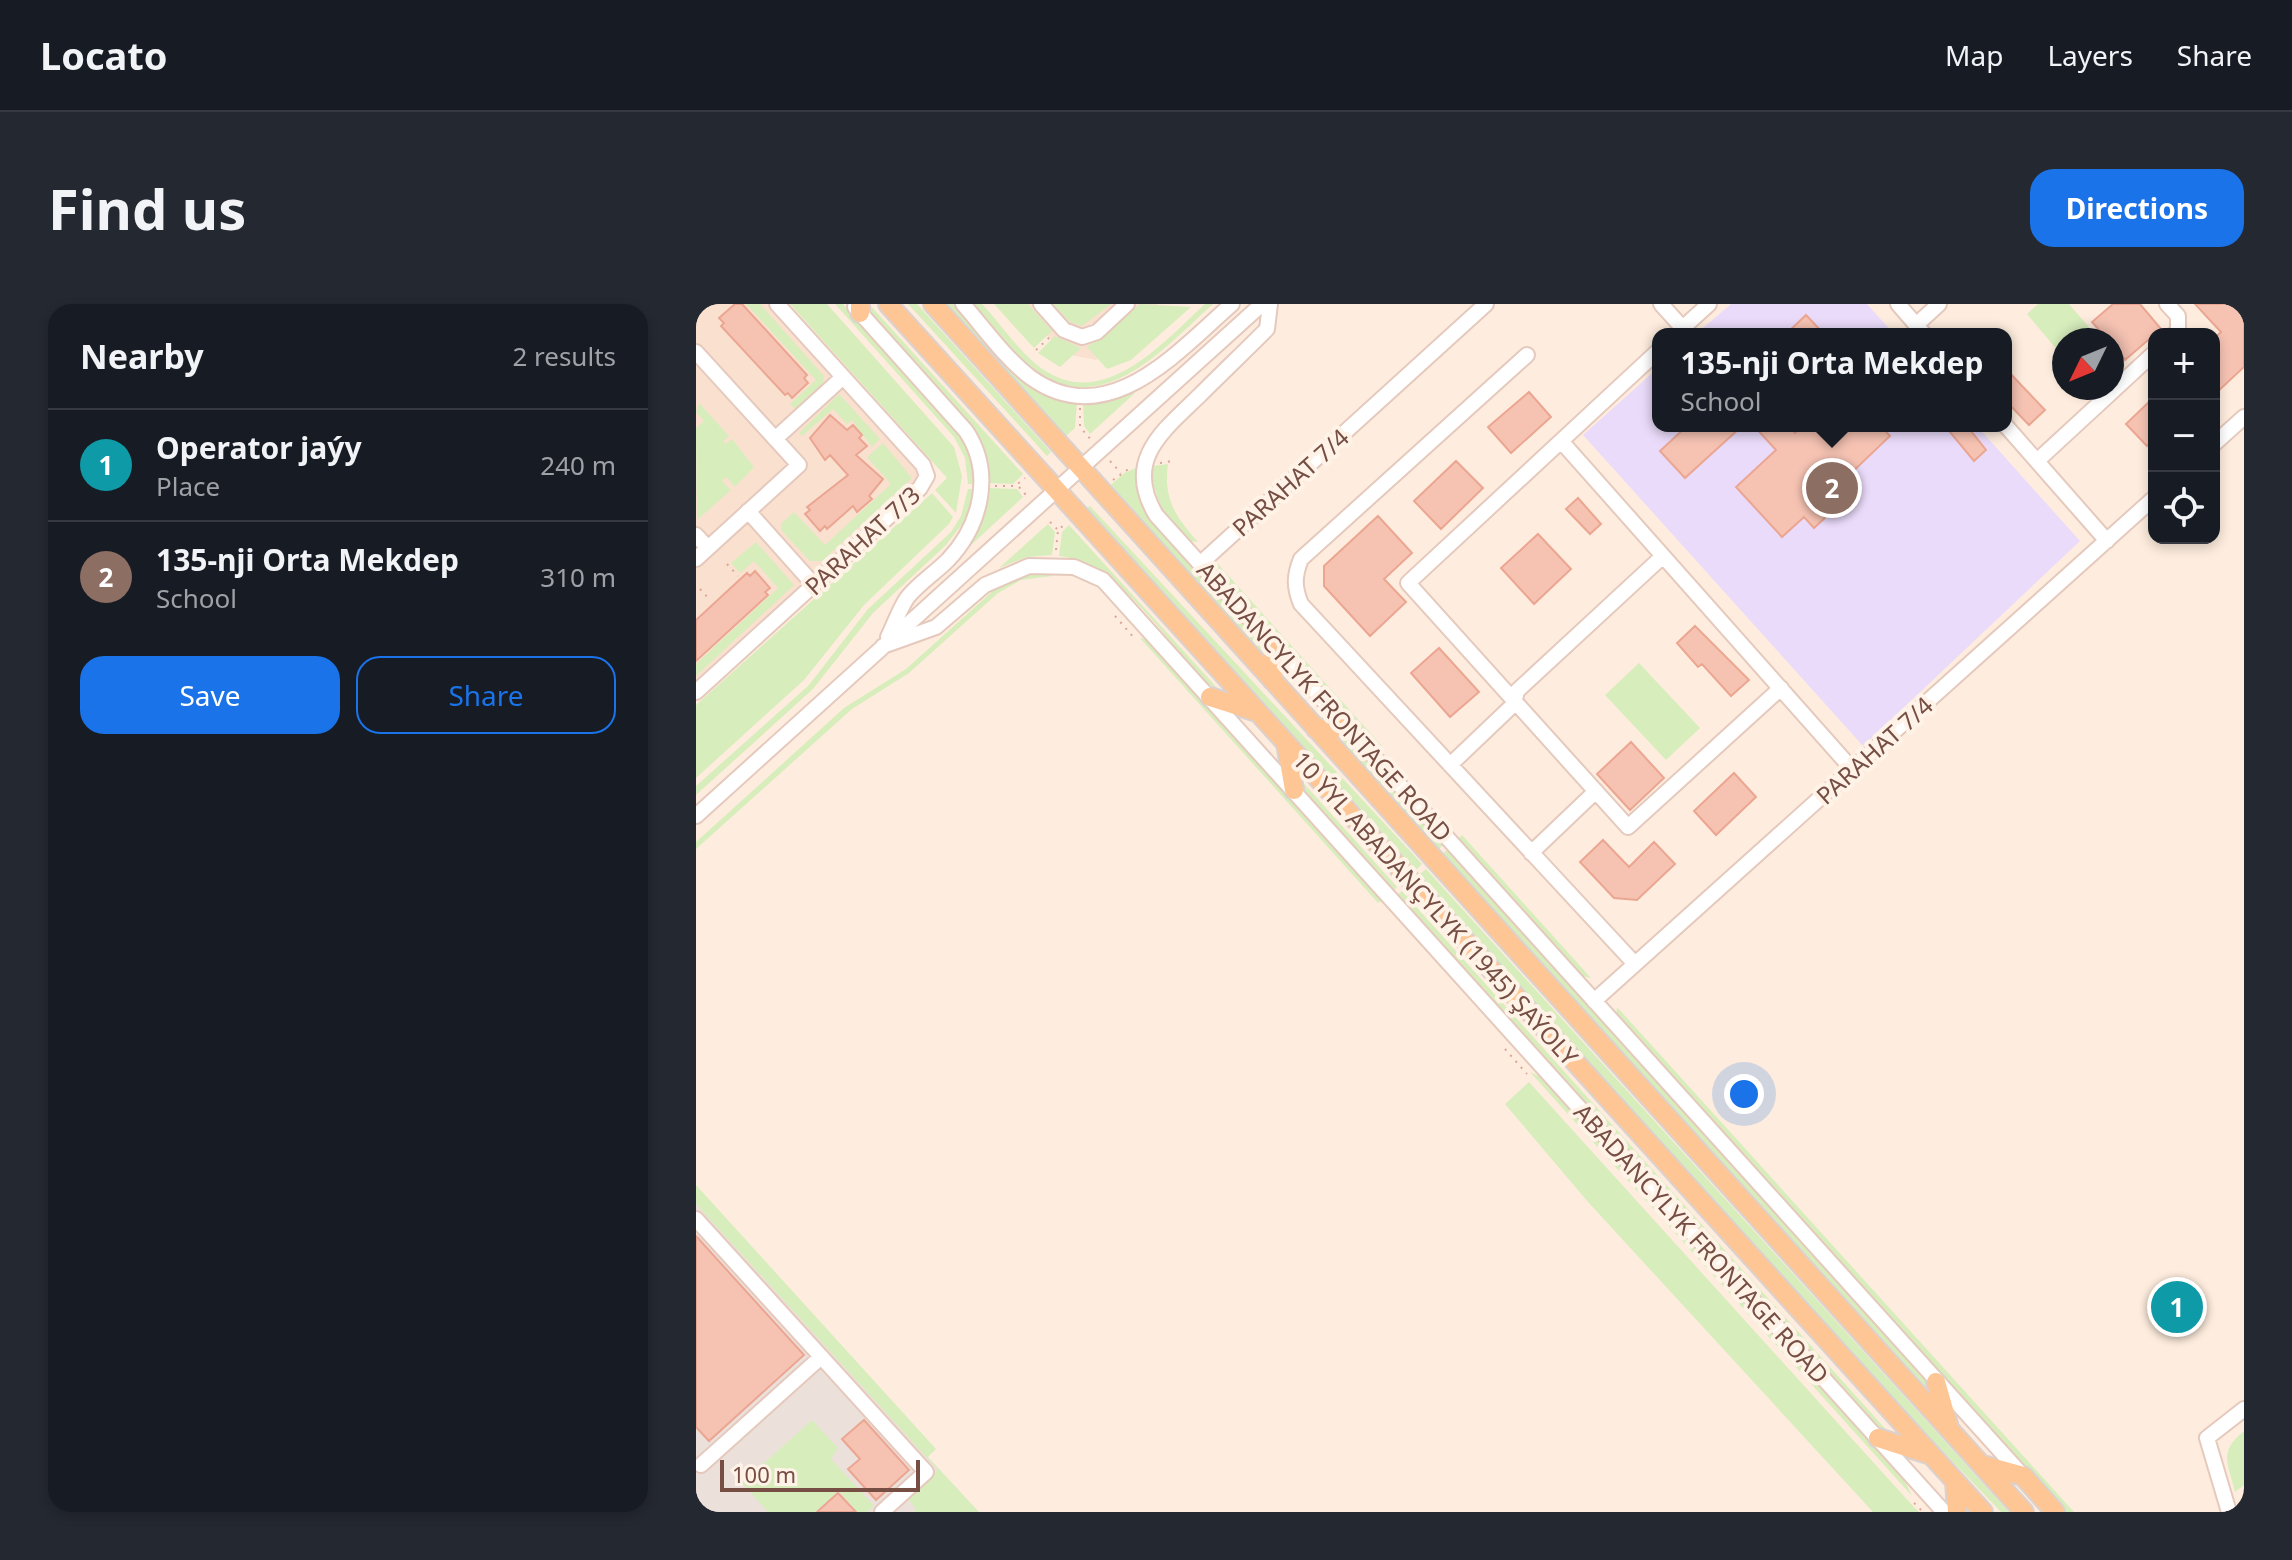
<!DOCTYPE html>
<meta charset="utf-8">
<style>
body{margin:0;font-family:"Noto Sans",sans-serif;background:#242831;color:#f1f3f6}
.controls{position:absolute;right:24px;top:24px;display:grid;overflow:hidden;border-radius:16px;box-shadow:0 4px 12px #0003}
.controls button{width:72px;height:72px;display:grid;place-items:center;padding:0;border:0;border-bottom:2px solid #363941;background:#171b24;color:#f1f3f6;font:40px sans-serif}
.compass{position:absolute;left:1356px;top:24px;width:72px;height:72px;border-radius:50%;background:#171b24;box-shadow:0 4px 12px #0003;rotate:227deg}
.scale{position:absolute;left:24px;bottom:20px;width:200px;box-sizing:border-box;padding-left:8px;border:4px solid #764e44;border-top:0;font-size:22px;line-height:28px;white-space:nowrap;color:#764e44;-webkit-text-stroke:6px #fff2e7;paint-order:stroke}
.you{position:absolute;left:1048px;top:790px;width:28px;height:28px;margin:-20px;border:6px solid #fff;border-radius:50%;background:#1a73e8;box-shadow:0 0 0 12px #1a73e833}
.badge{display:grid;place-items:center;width:52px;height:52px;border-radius:50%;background:#1a73e8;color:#fff;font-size:26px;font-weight:700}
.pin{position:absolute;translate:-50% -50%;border:4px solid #fff;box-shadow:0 2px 8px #0006}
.popup{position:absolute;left:956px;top:24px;width:360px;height:104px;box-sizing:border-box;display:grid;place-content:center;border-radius:16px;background:#171b24;filter:drop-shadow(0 2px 6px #0005);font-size:26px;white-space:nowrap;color:#9ea1a6}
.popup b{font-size:30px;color:#f1f3f6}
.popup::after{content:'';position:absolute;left:50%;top:100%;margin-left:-16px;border:16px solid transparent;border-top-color:#171b24}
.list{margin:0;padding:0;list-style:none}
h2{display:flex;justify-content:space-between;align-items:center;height:104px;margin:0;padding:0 32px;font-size:34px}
h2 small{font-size:26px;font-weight:400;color:#9ea1a6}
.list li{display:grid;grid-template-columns:52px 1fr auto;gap:24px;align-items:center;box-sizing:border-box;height:112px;padding:0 32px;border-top:2px solid #363941}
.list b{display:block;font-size:30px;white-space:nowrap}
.list p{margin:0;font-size:26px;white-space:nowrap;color:#9ea1a6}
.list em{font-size:26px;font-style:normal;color:#9ea1a6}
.actions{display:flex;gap:16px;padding:24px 32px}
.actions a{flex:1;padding:18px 0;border:2px solid #1a73e8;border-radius:24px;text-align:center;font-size:28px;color:#1a73e8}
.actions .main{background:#1a73e8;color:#fff}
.icon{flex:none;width:44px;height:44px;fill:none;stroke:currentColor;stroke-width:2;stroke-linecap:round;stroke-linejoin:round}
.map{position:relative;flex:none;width:1548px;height:1208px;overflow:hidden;border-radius:24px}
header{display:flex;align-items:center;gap:48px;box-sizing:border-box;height:112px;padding:0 40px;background:#171b24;border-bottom:2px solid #363941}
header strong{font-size:38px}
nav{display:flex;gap:44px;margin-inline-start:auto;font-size:28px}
.intro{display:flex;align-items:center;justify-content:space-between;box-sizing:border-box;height:192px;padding:0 48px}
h1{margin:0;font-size:56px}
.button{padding:20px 36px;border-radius:24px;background:#1a73e8;color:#fff;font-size:28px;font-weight:700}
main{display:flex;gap:48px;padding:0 48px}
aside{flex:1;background:#171b24;border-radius:24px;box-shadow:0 4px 12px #0003}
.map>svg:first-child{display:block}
</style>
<header>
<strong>Locato</strong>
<nav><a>Map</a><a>Layers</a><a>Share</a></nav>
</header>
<div class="intro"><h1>Find us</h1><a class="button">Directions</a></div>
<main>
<aside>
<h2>Nearby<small>2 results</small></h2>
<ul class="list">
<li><span class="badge" style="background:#0f9aa8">1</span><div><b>Operator jaýy</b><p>Place</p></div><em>240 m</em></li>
<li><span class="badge" style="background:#8d6e63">2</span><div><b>135-nji Orta Mekdep</b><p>School</p></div><em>310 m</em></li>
</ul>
<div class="actions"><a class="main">Save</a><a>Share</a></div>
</aside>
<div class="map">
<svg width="1548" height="1208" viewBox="0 0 1548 1208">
<rect width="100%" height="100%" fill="#feedde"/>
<path fill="#f9e0cf" d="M0 0H73L228 172 0 379Z
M320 0H462L400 56 369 50Z"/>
<path fill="#ece0db" d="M0 898 252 1176 217 1208H0Z"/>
<path fill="#eadbfa" d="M1035 0H1171L1198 30H1000Z
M962 64V122H1281L1384 237 1167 442 887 131Z"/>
<path fill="#d7edbc" d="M50 0H64L128 72 127 79 99 105 94 100 120 76Z
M94 0H131L258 143 266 172 260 209 239 186 251 174Z
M139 0H147L262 129 275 152 278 180H272L269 154 258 133Z
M173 0 327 170 317 180 292 179 291 154 274 121 175 11Z
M212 0H221L355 148 351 152Z
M251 0H258L334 81 381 98 379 124 370 132Z
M278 0H286C305 20 323 48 345 64 408 109 467 38 509 0H517C470 42 408 116 340 67 317 50 297 22 278 0Z
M298 0H332L356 27 338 44Z
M357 0H415L386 22 374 18Z
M444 0 495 3 435 56 411 65 391 43Z
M1342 0H1373L1404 36H1368V54L1331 10Z
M359 32 385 44 364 63 342 49Z
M439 89 394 130 388 122 387 98Z
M143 90 184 135 176 143 156 116 151 120 137 105 106 132 103 129Z
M3 99 33 132 27 137 30 140 36 135 58 163 39 183 30 173 26 177 35 186 1 216 0 124 8 117 0 108Z
M187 139 216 174 126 257H114L85 226V220L98 208 129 241 195 180 171 153Z
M472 160C467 194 480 214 502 238 477 238 453 185 456 162Z
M440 164 442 188 453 216 564 339 568 351 415 181 428 169Z
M291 184 321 185 327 193 272 244 282 223Z
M272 185H278L277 190 270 215 250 241 177 309 117 385 0 491V482L113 381 172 305 255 228 265 212Z
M236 189 257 213 253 220 168 301 108 376 0 474V401Z
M394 202 726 560 720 566 391 204Z
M352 220 359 228 356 251 331 253 303 264Z
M373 221 523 386 509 378C470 335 421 259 363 252L366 228Z
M60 238 98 281 0 372V360L82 284 58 257 44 269 35 259Z
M521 259 686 442 685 443 665 426 524 271Z
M356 267V272L325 276 302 289 213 369 156 405 0 545V538L148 404 210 365 299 285 334 268Z
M444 334 451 335 687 596 682 599Z
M943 359 1004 424 970 456 909 391Z
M643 434 652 437 747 541 743 545Z
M602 473 701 583 697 587 607 487Z
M766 531 895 674 886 672 762 535Z
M751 546 1235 1080 1238 1092 747 549Z
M730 565 1313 1208H1305L1153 1050 724 570Z
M706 587 1195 1131 1184 1127 701 591Z
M921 703 1378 1208H1370L920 711Z
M834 768 847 774 1208 1175 1216 1192Z
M833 778 1216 1201 1223 1208H1177L892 898 809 800Z
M0 881 240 1145 232 1153 283 1208H217L220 1205 211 1194 242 1166 0 900Z
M116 1116 142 1144 135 1155 178 1202 171 1208H154L158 1204 143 1187 119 1208H72L46 1179Z
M1548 1127V1181L1539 1188C1532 1159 1522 1148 1548 1127Z"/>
<path fill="#f6c3b3" stroke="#eba692" stroke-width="2" d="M39 0H46L111 71 108 74 112 79 96 94 92 89 89 91 25 22 28 19 23 14Z
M1417 0H1444L1465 25 1429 56 1416 36H1412L1396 18Z
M1499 0H1548V63L1518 91V35L1525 28Z
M1110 11 1128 30H1090Z
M1310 65 1349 106 1333 121 1310 97Z
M833 88 855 113 815 149 792 123Z
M1458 93V135L1451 142 1430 120Z
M134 111 151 126 157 121 166 131 163 134 171 142 160 151 187 175 173 192 176 195 161 208 157 202 131 225 129 222 124 227 109 210 114 206 111 203 152 171 134 151 129 156 114 134Z
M991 122H1046L989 174 964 147Z
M1058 122H1092L1099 129 1106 122H1185L1194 132 1153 171 1163 182 1118 224 1108 213 1086 233 1040 183 1080 146Z
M1249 122H1271L1290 146 1278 157Z
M760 157 787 184 745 225 718 197Z
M882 194 905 220 894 230 870 205Z
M682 212 716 249 688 275 710 298 674 332 628 282V262Z
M842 230 875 265 838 300 805 264Z
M59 267 74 284 69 288 72 291 0 357V316L51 269 54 272Z
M999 322 1053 376 1035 392 1006 360 1002 363 981 339Z
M743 344 783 388 754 413 715 369Z
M935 438 968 474 934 506 901 470Z
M1038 469 1060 493 1020 531 998 507Z
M907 536 933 563 958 538 979 560 941 596 918 594 884 558Z
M0 932 108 1051 13 1137 0 1123Z
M1487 986 1499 1002 1475 1020 1463 1004Z
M168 1116 213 1166 180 1196 152 1165 164 1155 146 1135Z
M142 1189 160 1208H121Z"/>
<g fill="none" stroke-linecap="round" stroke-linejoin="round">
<g stroke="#e5c9bd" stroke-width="18">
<path id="minor" d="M267 0C288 24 309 54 334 73 412 130 482 47 536 0
M345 0 368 26 386 33 401 28 431 0
M574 0 571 25C549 47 526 69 504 91 467 127 427 156 460 211L1327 1172
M965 0 992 30
M1202 0 1228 30
M1471 0 1482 12V26L1478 30
M159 3 270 127C298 169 285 221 252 256 239 269 222 280 211 294 203 306 198 321 192 333
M1220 21 1243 0
M980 30 1013 0
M962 47 712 279 932 523 1085 384
M0 48 103 161 0 255
M831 51 605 255C598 272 598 283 605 300L939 660
M1310 122 1411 237
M79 135 147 73
M865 137 1156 465
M1518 140 1548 113
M1341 157 1458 49
M52 207 118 281
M0 231 12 244
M505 259 790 0
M187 342 240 323 289 281 333 262 378 263 407 276 1248 1208
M0 388 224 184 231 172 227 161 81 0
M754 461 818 400 821 387 967 252
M0 512 566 0
M835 549 900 487
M898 697 1458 194
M0 915 230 1168 186 1208
M5 1161 125 1053
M1533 1208 1511 1134 1548 1105"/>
</g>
<g stroke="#dbd1ce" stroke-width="22">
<path id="major" d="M164 0V9
M192 0 1287 1208
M237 0 1328 1208
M576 376 578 340
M514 393 561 408
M620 425 653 424
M590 439 598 486
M1240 1078 1252 1120
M1182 1134 1232 1150
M1287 1161 1327 1172 1359 1208
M1259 1177 1261 1208"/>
</g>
<path stroke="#dba697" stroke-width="2" stroke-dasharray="2 6" stroke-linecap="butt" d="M340 46 356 31
M384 104V123L396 137
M414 157 425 169
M464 159 476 157
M417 176 434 164
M299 182H319L329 174
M323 183 330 191
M354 218 361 225
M360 246 362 226 369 220
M31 260 42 272
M4 285 14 296
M419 312 440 336
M809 745 831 770
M1218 1199 1227 1208"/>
<use href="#minor" stroke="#fff" stroke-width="14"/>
<use href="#major" stroke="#ffc695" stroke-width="18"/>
</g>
<g text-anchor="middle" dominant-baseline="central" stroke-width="8" stroke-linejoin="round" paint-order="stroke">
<g font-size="24" fill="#764e44" stroke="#fff2e7">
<text transform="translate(594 178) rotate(-42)">PARAHAT 7/4</text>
<text transform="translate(166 236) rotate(-43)">PARAHAT 7/3</text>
<text transform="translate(629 397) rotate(48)">ABADANCYLYK FRONTAGE ROAD</text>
<text transform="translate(1178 446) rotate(-42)">PARAHAT 7/4</text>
<text transform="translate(740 604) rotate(48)">10 ÝYL ABADANÇYLYK (1945) ŞAÝOLY</text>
<text transform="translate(1006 939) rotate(48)">ABADANCYLYK FRONTAGE ROAD</text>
</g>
</g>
</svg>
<div class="controls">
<button>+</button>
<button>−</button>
<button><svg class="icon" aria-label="locate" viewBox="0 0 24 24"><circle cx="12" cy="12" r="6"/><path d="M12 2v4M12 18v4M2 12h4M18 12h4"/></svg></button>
</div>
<svg class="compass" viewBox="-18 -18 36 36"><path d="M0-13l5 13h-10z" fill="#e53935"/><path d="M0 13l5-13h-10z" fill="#9ea1a6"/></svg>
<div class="scale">100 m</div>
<div class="you"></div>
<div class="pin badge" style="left:1481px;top:1003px;background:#0f9aa8">1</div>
<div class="pin badge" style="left:1136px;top:184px;background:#8d6e63">2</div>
<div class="popup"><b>135-nji Orta Mekdep</b>School</div>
</div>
</main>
